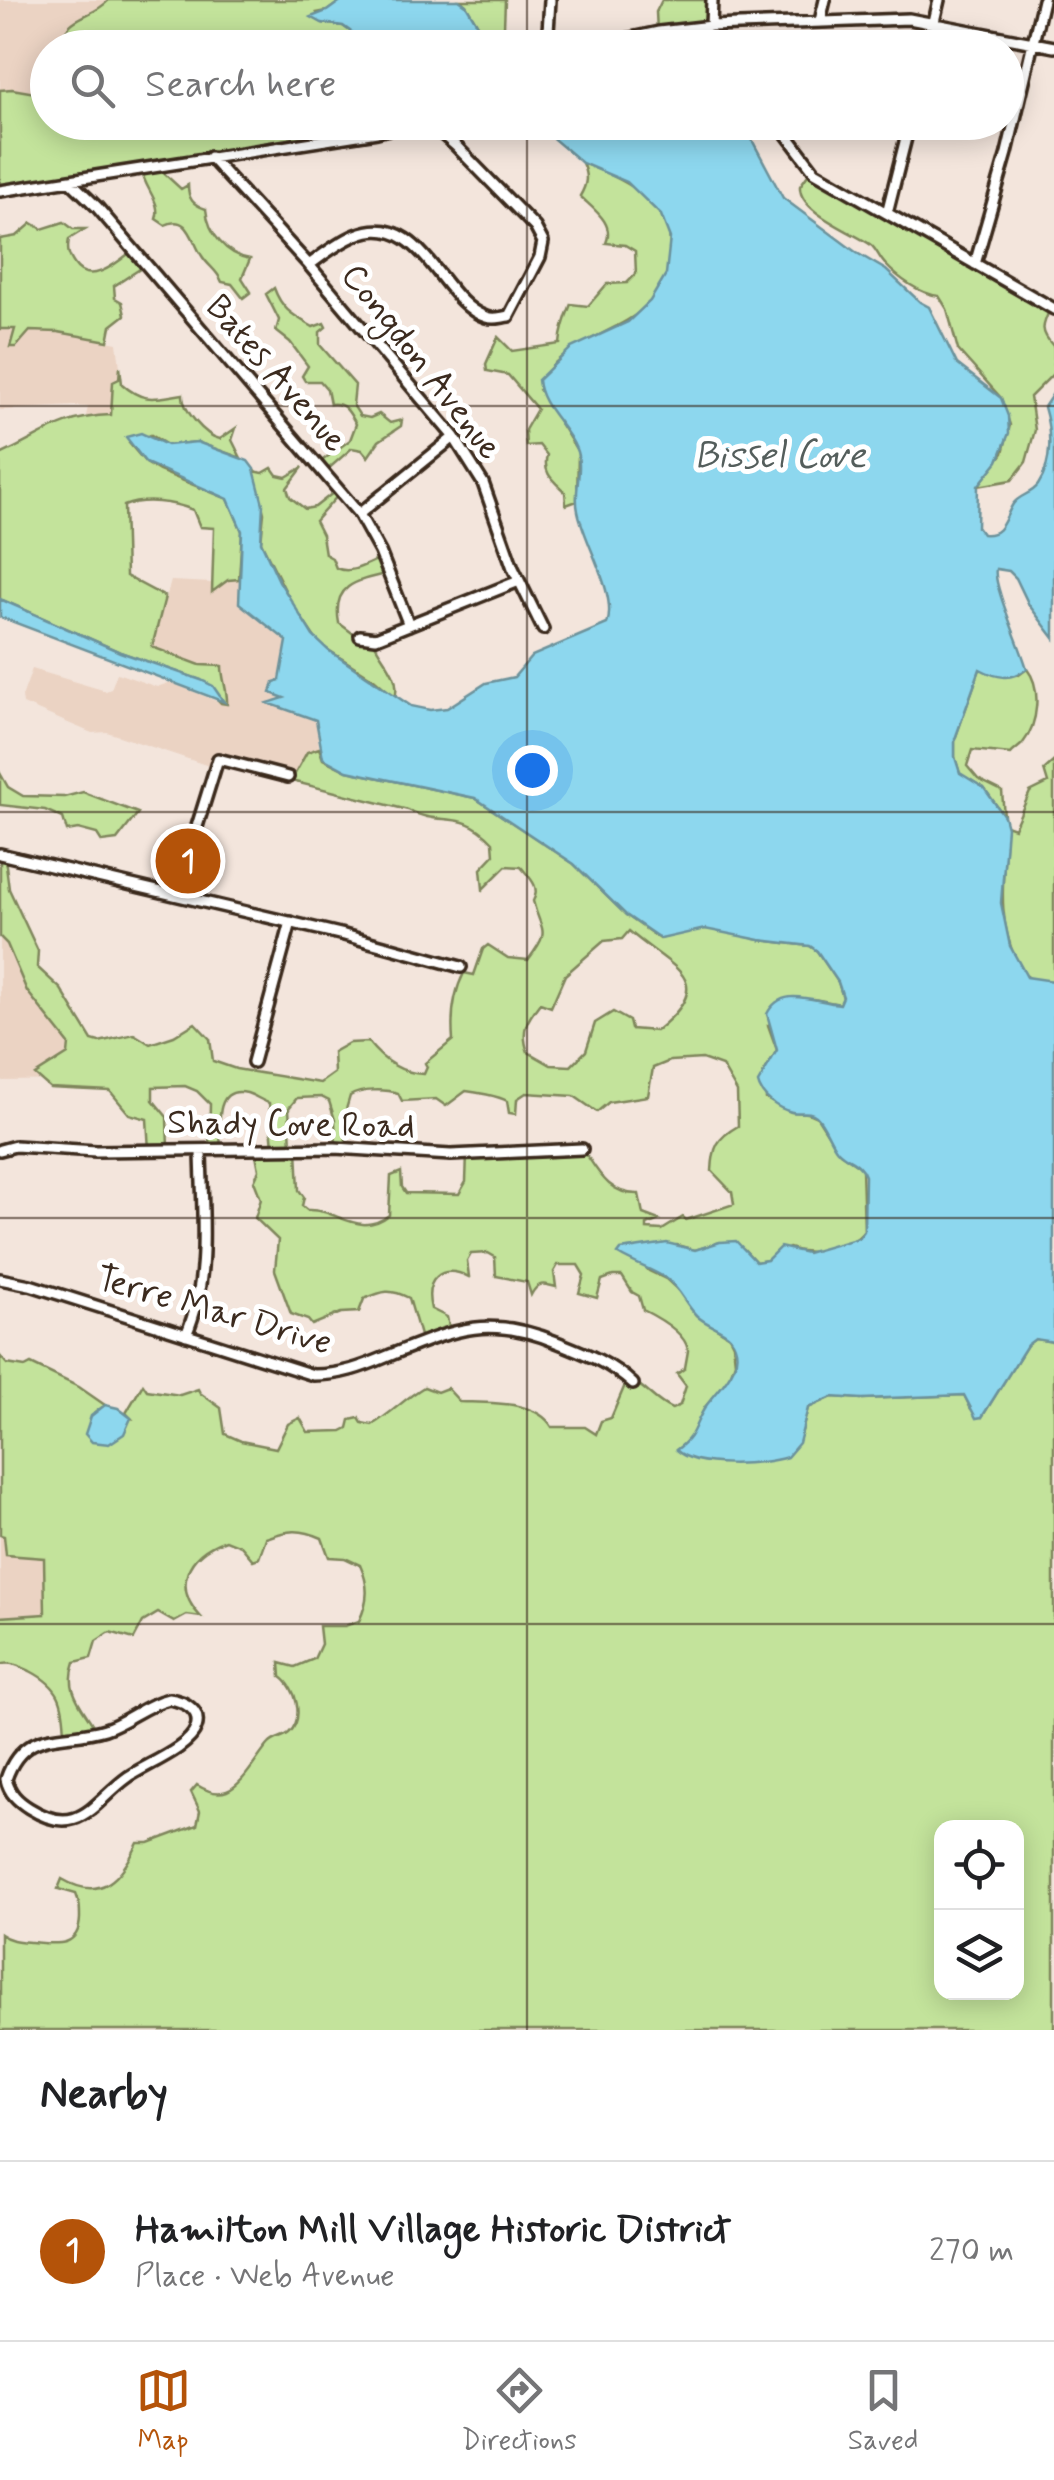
<!DOCTYPE html>
<meta charset="utf-8">
<style>
body{margin:0;font-family:Mynerve,sans-serif;background:#f2f2f2;color:#202124}
.controls{position:absolute;right:30px;bottom:30px;display:grid;overflow:hidden;border-radius:20px;box-shadow:0 5px 25px #0003}
.controls button{width:90px;height:90px;display:grid;place-items:center;padding:0;border:0;border-bottom:2px solid #e0e0e0;background:#fff;color:#202124;font:50px sans-serif}
.you{position:absolute;left:532px;top:770px;width:35px;height:35px;margin:-25px;border:8px solid #fff;border-radius:50%;background:#1a73e8;box-shadow:0 0 0 15px #1a73e833}
.badge{display:grid;place-items:center;width:65px;height:65px;border-radius:50%;background:#b45309;color:#fff;font-size:32px;font-weight:700}
.pin{position:absolute;translate:-50% -50%;border:5px solid #fff;box-shadow:0 2px 10px #0006}
.list{margin:0;padding:0;list-style:none}
h2{display:flex;justify-content:space-between;align-items:center;height:130px;margin:0;padding:0 40px;font-size:42px}
h2 small{font-size:32px;font-weight:400;color:#757577}
.list li{display:grid;grid-template-columns:65px 1fr auto;gap:30px;align-items:center;box-sizing:border-box;height:180px;padding:0 40px;border-top:2px solid #e0e0e0}
.list b{display:block;font-size:38px;white-space:nowrap}
.list p{margin:0;font-size:32px;white-space:nowrap;color:#757577}
.list em{font-size:32px;font-style:normal;color:#757577}
.icon{flex:none;width:55px;height:55px;fill:none;stroke:currentColor;stroke-width:2;stroke-linecap:round;stroke-linejoin:round}
.map{position:relative;flex:none;width:1054px;height:2030px;overflow:hidden}
.search{position:absolute;background:#fff;box-shadow:0 5px 25px #0003;left:30px;right:30px;top:30px;height:110px;display:flex;align-items:center;gap:25px;box-sizing:border-box;padding:0 35px;border-radius:55px;color:#757577;font-size:38px}
.sheet{height:310px;background:#fff}
nav{display:flex;justify-content:space-around;align-items:center;box-sizing:border-box;height:140px;border-top:2px solid #e0e0e0;background:#fff;font-size:28px;color:#757577}
nav a{display:grid;justify-items:center;gap:5px}
nav .on{color:#b45309}
.map>svg:first-child{display:block}
</style>
<div class="map">
<svg width="1054" height="2030" viewBox="0 0 1054 2030">
<rect width="100%" height="100%" fill="#f3e5dc"/>
<filter id="ink" filterUnits="userSpaceOnUse"><feTurbulence type="fractalNoise" baseFrequency=".01" numOctaves="2"/><feDisplacementMap in="SourceGraphic" scale="20" xChannelSelector="R" yChannelSelector="G"/><feConvolveMatrix kernelMatrix="1 2 1 2 8 2 1 2 1" color-interpolation-filters="sRGB"/></filter>
<g filter="url(#ink)">
<path fill="#ebd3c3" d="M0 0H109L100 9 79 17 62 36 60 47 48 48 47 95 0 90Z
M0 329H15L11 347H16L30 331 58 332 117 343 120 367 119 379 113 382 111 415 86 416 88 407 75 406 0 410Z
M239 579V603L287 641 280 681 272 693 285 697 283 700H270L317 722 319 748 307 752 291 781 227 764 209 766 107 732 92 733 23 704 22 697 32 669 106 691 111 689 117 673 157 687 171 682 221 703 228 693 223 684 221 667 200 666 152 647 171 581 212 583V591L228 580Z
M0 894 5 938 89 1080 0 1081Z
M0 1535H4L6 1555 44 1558 45 1614 0 1617Z"/>
<path fill="#c3e39b" stroke="#7f865c" stroke-width="2.5" fill-rule="evenodd" d="M109 0H342L327 11 317 13 323 23 343 26 372 47 60 48C66 12 89 21 109 0Z
M460 0H505L504 27 509 34H547L546 47H491L466 5Z
M662 0H712V22L657 31 656 12Z
M12 89 47 95 48 122 413 123 157 167 181 189 188 185C188 199 193 205 206 209 208 233 226 255 250 259L242 278 251 292 243 298 232 284 222 282C217 270 208 266 202 256 192 242 189 213 165 225L156 219C162 202 145 190 141 169L0 191V90Z
M582 163C617 176 668 198 670 242 675 342 560 321 539 389L578 452 577 501 566 505 565 492C554 481 542 474 547 455L539 445 526 446 525 430 537 409 508 375 487 371 486 364 498 337 512 351 560 344C561 330 566 316 571 304L588 306 607 284 627 283 636 274 635 251 625 245 606 243C615 223 593 209 580 196 587 184 588 176 582 163Z
M810 172 1051 307C1042 326 1039 331 1054 347V373L1030 397 1035 430 1026 462 1012 480 978 486 1003 453 1010 425 1001 398 958 350 947 309 939 296C920 294 898 278 885 264 879 258 877 250 871 245 853 232 798 212 800 186Z
M64 222 73 229H85L69 239C67 250 68 255 74 264 89 287 117 263 132 251L143 267 114 286 115 298 122 302 125 315 111 326 108 341 58 332 30 331 16 347H10L15 329H0V239L17 236 32 223 42 229Z
M274 288C282 310 293 315 313 327L324 323 326 327 320 332V345L355 385 353 405 360 416 370 418 379 414 390 423 402 420 401 426 379 441 368 457 362 450 352 448 326 471 319 463 350 440 356 424C349 412 345 402 330 404L327 389 320 381H305L302 376 308 366 290 342 276 331 279 320 266 294Z
M120 367 122 384C144 404 156 398 183 394 182 410 205 436 220 439L236 428 232 440 241 458 197 442 167 445 151 435 129 443 146 463 159 471 228 499 242 531 239 579 228 580 212 592 214 528 200 527 193 510C173 502 144 498 124 506L126 576 165 597 152 647 200 665 222 666C222 680 228 691 227 704L221 703 219 701 224 702 201 680 120 652 0 599V455C43 436 59 417 111 415L113 382 119 379Z
M303 467 287 488 290 497 305 509 315 507 338 489 340 493 315 521 322 535 325 554 332 558 336 568C351 575 367 564 381 558L386 574C354 581 332 586 339 623L363 641 373 640C381 659 402 676 395 697L374 679 319 644 292 604 261 542 264 513 254 471 263 473 272 468 277 475 286 477Z
M980 669 1019 675 1027 669C1042 688 1038 724 1023 743 1020 747 1014 750 1011 754L972 750 967 766 978 779 1002 791 1004 816 984 788 960 774 955 757V739Z
M319 748 323 759 347 771 475 798 574 864 626 915 660 939 696 929H714L760 940 810 946 817 951 838 982 843 998 840 1004 814 999 768 1025 777 1050 763 1074 766 1099 791 1112 808 1113 817 1117 840 1153 862 1168 864 1231C850 1250 810 1256 789 1248L767 1260 756 1262 744 1249 720 1242 695 1250 677 1245 629 1249 649 1271 666 1279 680 1292 696 1315 729 1336 733 1344 735 1362 729 1379 705 1407 690 1440 676 1450 801 1435 808 1408 832 1397 862 1399 964 1395 971 1409 982 1417 1027 1345 1035 1339 1054 1342V2030H0V1934C10 1941 19 1941 31 1942 55 1944 79 1949 80 1918 80 1909 80 1903 76 1894L58 1889 62 1879C101 1902 121 1879 138 1843H149L197 1825 200 1811 191 1792 197 1785C205 1790 217 1795 227 1791 244 1784 257 1757 269 1744 274 1738 283 1738 289 1733 305 1718 296 1687 281 1677L280 1663 295 1667 314 1659 321 1644 319 1626H345L359 1621C369 1600 369 1585 360 1565L345 1558 329 1557 322 1538C300 1528 288 1530 266 1538L259 1558 253 1560 241 1546 226 1540C186 1554 172 1587 201 1617L187 1615 174 1622 158 1613 143 1622 134 1639 110 1632 96 1641 91 1658 75 1662C64 1692 83 1706 97 1732L65 1736C64 1702 61 1687 30 1671 19 1666 11 1661 0 1665V1617L45 1614 44 1558 6 1555 4 1536 0 1535V1356L7 1364 25 1367 31 1364 79 1387 105 1405 96 1412 131 1418 126 1413 143 1384 147 1390 180 1395 198 1389 200 1393 221 1408 225 1434 241 1441 276 1448 288 1424 300 1418 308 1432 342 1431 348 1428 350 1420 359 1418 362 1423 372 1425C393 1412 404 1399 424 1387L437 1392 447 1388 460 1402C488 1403 537 1400 552 1427H585L596 1434 601 1421 611 1418 628 1378C645 1386 656 1403 672 1409L680 1405 686 1386 677 1374 685 1368C685 1367 688 1352 688 1350 685 1332 657 1317 643 1310L639 1296 632 1292 622 1276H613L602 1280 597 1298 579 1293 584 1275 578 1265H558L554 1272 556 1287C543 1283 538 1282 531 1295L527 1282 496 1276 495 1257 488 1253 471 1254 467 1261 469 1277C440 1263 424 1280 431 1309L447 1317 451 1335 423 1346 409 1298C390 1288 383 1291 364 1299L359 1312 341 1313 312 1325 308 1320 291 1314 275 1270 278 1240 255 1218 261 1199 254 1181 259 1170 255 1149 273 1147 269 1103C262 1101 254 1095 247 1093 212 1085 220 1129 221 1148L209 1149 210 1104 197 1091 185 1086 153 1087V1100L167 1117 168 1149 149 1150 147 1119 129 1114 110 1091 50 1088 35 1075 68 1054 69 1044 27 991 7 944 0 937V856L5 858 9 889 38 951 37 967 61 989 92 1040 99 1042 134 1034 150 1044 174 1036 195 1023 210 1039 213 1061 236 1069 320 1083 334 1073 333 1052 349 1043 368 1042C382 1060 401 1073 424 1074L427 1067 425 1063 453 1040C451 1016 453 994 464 973L474 975 483 949 488 945 508 958 528 960C552 929 541 933 533 901 541 887 530 878 521 867L506 866 483 889 481 869 494 855 493 842C460 807 442 828 408 810L291 781 307 752ZM629 931C671 968 721 979 656 1031L631 1029 629 1021 613 1012 595 1023 586 1051 571 1066 551 1065 528 1052C520 1030 527 1020 540 1003L551 1007 565 975 604 941 622 939ZM702 1059 722 1066 737 1092 738 1126C717 1138 713 1147 712 1171L732 1192 734 1204 686 1220 683 1217 662 1230 647 1229V1225L659 1220 643 1214 639 1194C608 1195 598 1171 582 1148L467 1154 466 1182 459 1194 406 1193 402 1187 401 1172 391 1176 389 1215C359 1239 336 1208 307 1210L302 1206 304 1197 299 1190 297 1149 291 1146 289 1108 297 1098 321 1097 329 1101 335 1120 336 1147 346 1148 345 1113 350 1096C361 1089 385 1089 398 1093L402 1101 436 1099 446 1106 466 1091C475 1092 499 1096 507 1101L509 1113 516 1114 517 1099 526 1093 574 1096 597 1112 609 1102 648 1096 653 1068 670 1061ZM942 1828H1016V1992H942Z
M1054 761V981C1046 981 1038 982 1030 978 1022 974 1020 968 1016 960 995 914 1005 872 1006 825L1014 828 1030 792 1048 783 1044 770Z
M0 773 8 787 23 796 64 797 83 792 138 813 117 840 102 842 97 834 78 829 67 831 63 818 45 810 0 805Z"/>
<path fill="#8dd7ee" stroke="#6c929b" stroke-width="2.5" d="M342 0H459L466 5 491 47H372L343 26 322 23 311 17 327 11Z
M535 123H743L783 198 857 253 886 270 920 302 929 307 957 364 1001 398 1008 416 1009 433 998 461 978 486 977 527 982 534C1003 537 1004 518 1013 504 1019 495 1032 494 1038 485 1053 463 1051 430 1044 407L1054 392V638L1029 605 1016 578 1009 571 996 569C992 584 1022 649 1027 669 1010 681 997 678 980 669L955 739V757L960 773 984 788 1004 816 1007 827 1001 903 1010 946 1027 977 1054 981V1342L1035 1339 1027 1345 982 1417 976 1418 964 1395 862 1399 832 1397 808 1408 799 1443 787 1457C762 1465 696 1469 676 1450 697 1435 693 1425 706 1406 719 1388 750 1362 730 1337 722 1328 706 1325 697 1316 685 1304 680 1289 667 1279 652 1269 634 1264 618 1254L621 1250 667 1243 695 1250 720 1242 736 1241 756 1262 767 1260 780 1247 807 1253 859 1238 864 1231 865 1176C860 1161 847 1161 837 1150 829 1140 825 1124 816 1116 809 1110 801 1114 792 1112 778 1109 761 1097 758 1083L777 1050 767 1014C782 984 814 1002 840 1004L843 997 838 982 817 951 810 946 760 940 705 929 661 939 626 915 574 864 475 798 347 771 323 758 316 720 268 703 284 698 271 693 274 682 280 680 287 641 239 603 242 531 228 499 146 463 126 437 141 433 167 445 197 442 248 461 254 469 263 504 261 542 279 581 313 636 328 650 411 706 430 710 447 708 486 683 514 677 532 656 607 624C618 595 584 543 578 511 573 491 584 469 576 449 567 425 540 407 538 380L571 348 628 322 650 301 666 274 670 238 661 215 627 182 582 163Z
M0 599 120 652 201 680 213 686 224 702 0 617Z
M105 1405 118 1408 131 1418 124 1434 109 1444 92 1442 85 1434 91 1416Z"/>
<g fill="none" stroke-linecap="round" stroke-linejoin="round">
<g stroke="#3b2a1e" stroke-width="16">
<path id="minor" d="M820 21 825 0
M711 26 712 0
M691 30 718 48
M547 48 550 0
M584 48 659 32 711 26 909 19 1054 47
M928 48 939 0
M777 122 815 172 1054 309
M210 157 309 265 454 437 483 483 513 568 543 629
M70 181 97 207 359 514 380 552 409 625
M0 191 377 132 417 122
M887 213 910 122
M975 264 1007 153 1043 0
M309 265C324 254 339 242 356 235 421 208 441 303 486 317 494 320 501 317 509 316L540 257 543 242 535 227 456 146 428 122
M359 514 454 437
M360 636 376 638 519 581
M0 854 344 935 461 967
M176 894 218 759 288 777
M253 1062 291 922
M0 1150 15 1146 96 1151 335 1148 451 1155 582 1149
M0 1279 30 1285 313 1375C341 1375 362 1367 388 1356 455 1329 489 1314 559 1343 587 1354 612 1364 633 1384
M186 1335C211 1278 202 1211 201 1151
M169 1699C184 1701 202 1710 196 1728 190 1748 145 1765 128 1777 94 1801 80 1840 29 1808 18 1801 9 1793 6 1779 24 1726 64 1742 105 1729 127 1722 146 1704 169 1699Z"/>
</g>
<use href="#minor" stroke="#fff" stroke-width="9"/>
</g>
</g>
<path fill="none" stroke="#3b2a1e" stroke-width="2.5" stroke-opacity="0.55" d="M527 0V48M527 122V2030M0 406H1054M0 812H1054M0 1218H1054M0 1624H1054"/>
<g text-anchor="middle" dominant-baseline="central" stroke-width="10" stroke-linejoin="round" paint-order="stroke">
<g font-size="35" fill="#3b2a1e" stroke="#fff">
<text transform="translate(421 362) rotate(52)">Congdon Avenue</text>
<text transform="translate(276 374) rotate(49)">Bates Avenue</text>
<text transform="translate(291 1125) rotate(1)">Shady Cove Road</text>
<text transform="translate(214 1311) rotate(16)">Terre Mar Drive</text>
</g>
<g font-size="38" font-style="italic" fill="#545e5c" stroke="#fff">
<text x="780" y="456">Bissel Cove</text>
</g>
</g>
</svg>
<div class="controls">
<button><svg class="icon" aria-label="locate" viewBox="0 0 24 24"><circle cx="12" cy="12" r="6"/><path d="M12 2v4M12 18v4M2 12h4M18 12h4"/></svg></button>
<button><svg class="icon" aria-label="layers" viewBox="0 0 24 24"><path d="M12 4l9 5-9 5-9-5zM3 14l9 5 9-5"/></svg></button>
</div>
<div class="you"></div>
<div class="pin badge" style="left:188px;top:861px">1</div>
<div class="search"><svg class="icon" aria-label="search" viewBox="0 0 24 24"><circle cx="10" cy="10" r="6"/><path d="M15 15l6 6"/></svg>Search here</div>
</div>
<section class="sheet">
<h2>Nearby<small></small></h2>
<ul class="list">
<li><span class="badge">1</span><div><b>Hamilton Mill Village Historic District</b><p>Place · Web Avenue</p></div><em>270 m</em></li>
</ul>
</section>
<nav>
<a class="on"><svg class="icon" aria-label="map" viewBox="0 0 24 24"><path d="M3 6l6-2 6 2 6-2v14l-6 2-6-2-6 2zM9 4v14M15 6v14"/></svg>Map</a>
<a><svg class="icon" aria-label="directions" viewBox="0 0 24 24"><path d="M12 3l9 9-9 9-9-9zM9 14v-3h6M13 9l2 2-2 2"/></svg>Directions</a>
<a><svg class="icon" aria-label="saved" viewBox="0 0 24 24"><path d="M7 4h10v16l-5-4-5 4z"/></svg>Saved</a>
</nav>
